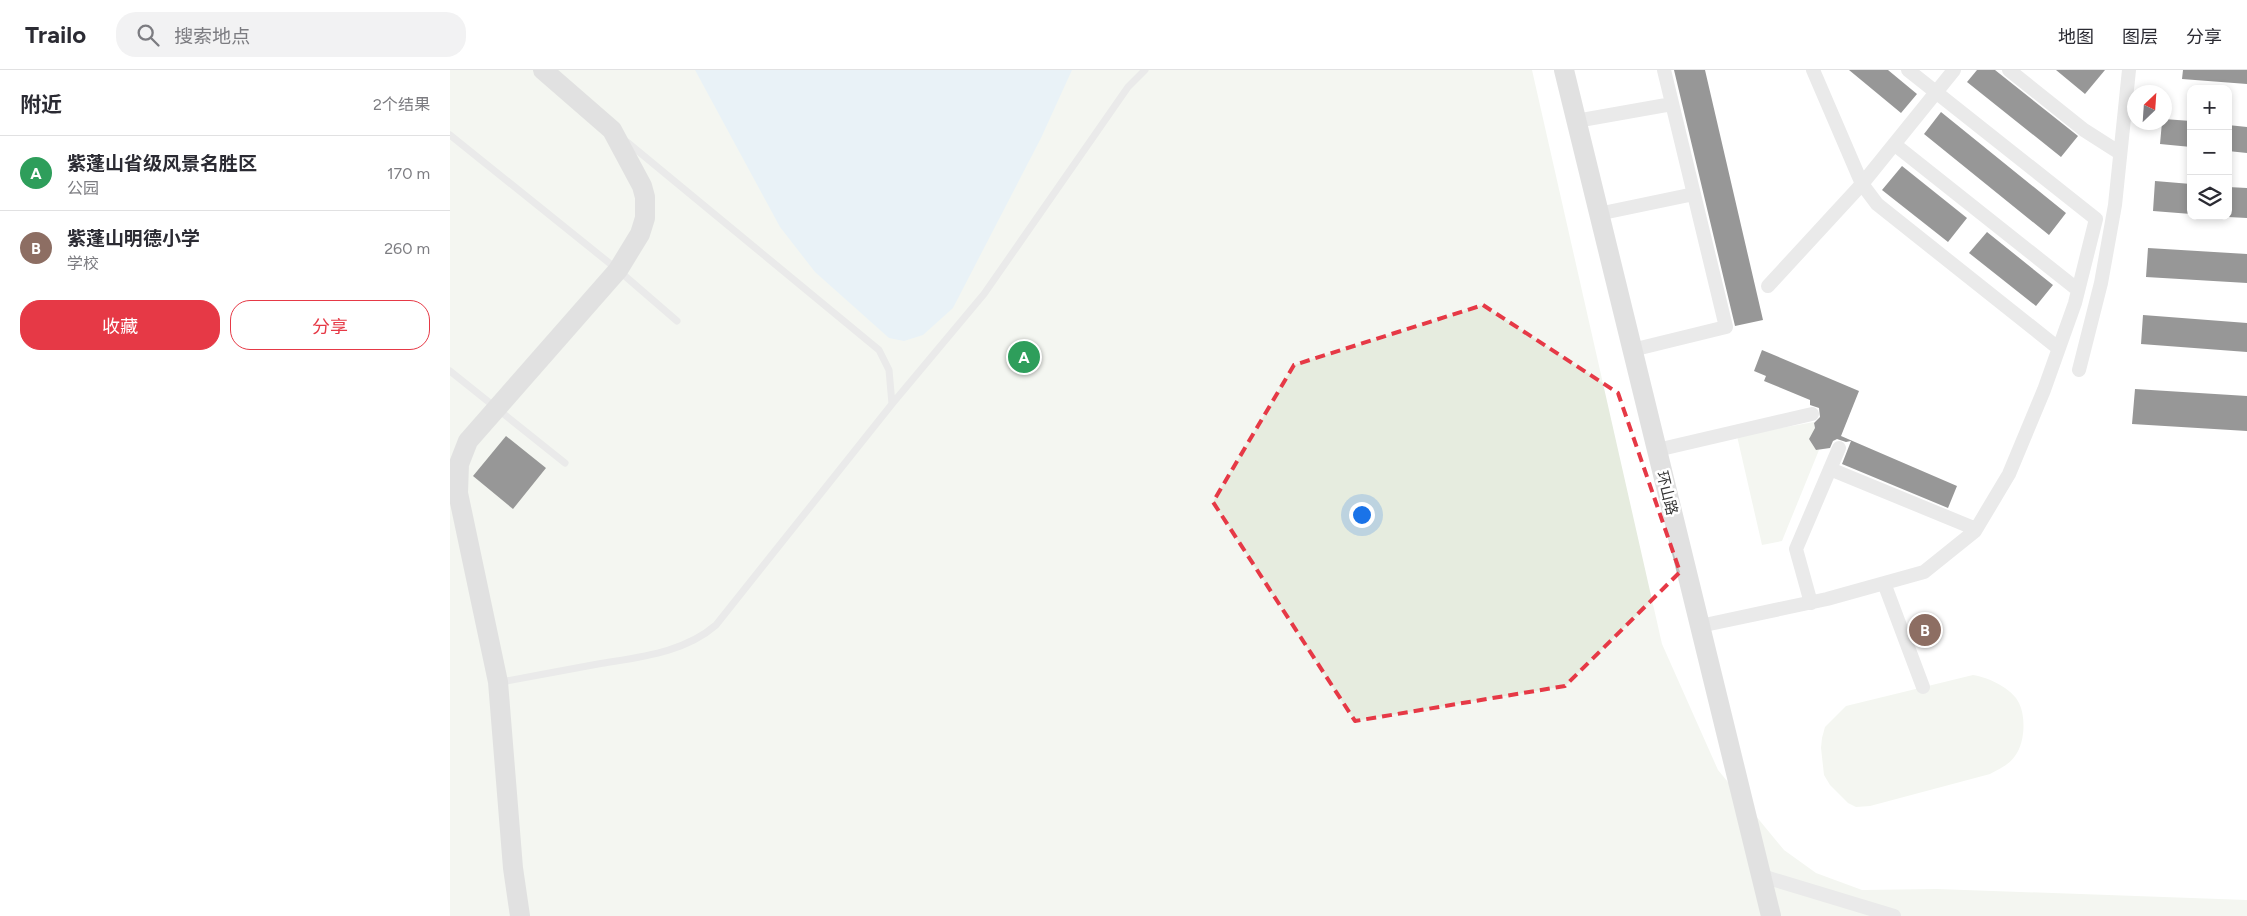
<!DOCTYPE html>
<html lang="zh">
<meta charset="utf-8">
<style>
body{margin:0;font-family:Figtree,"Noto Sans SC",sans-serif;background:#f2f2f3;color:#2b2b33}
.controls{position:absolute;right:15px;top:15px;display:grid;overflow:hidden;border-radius:10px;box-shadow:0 2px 8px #0003}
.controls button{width:45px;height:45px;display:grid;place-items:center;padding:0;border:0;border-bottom:1px solid #e1e1e2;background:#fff;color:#2b2b33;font:25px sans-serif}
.compass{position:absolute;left:1677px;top:15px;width:45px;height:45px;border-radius:50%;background:#fff;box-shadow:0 2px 8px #0003;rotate:25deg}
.you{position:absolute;left:911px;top:444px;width:18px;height:18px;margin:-12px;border:4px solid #fff;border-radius:50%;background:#1a73e8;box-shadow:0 0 0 8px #1a73e833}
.badge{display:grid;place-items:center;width:32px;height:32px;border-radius:50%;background:#e63946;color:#fff;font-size:16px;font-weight:700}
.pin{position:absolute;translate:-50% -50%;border:2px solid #fff;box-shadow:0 1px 5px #0006}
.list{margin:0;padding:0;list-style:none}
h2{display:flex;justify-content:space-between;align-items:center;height:65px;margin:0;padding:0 20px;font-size:21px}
h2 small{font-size:16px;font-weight:400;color:#7c7c81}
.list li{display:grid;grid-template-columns:32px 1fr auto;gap:15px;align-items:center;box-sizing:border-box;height:75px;padding:0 20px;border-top:1px solid #e1e1e2}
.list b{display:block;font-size:19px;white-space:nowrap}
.list p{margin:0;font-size:16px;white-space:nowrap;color:#7c7c81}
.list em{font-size:16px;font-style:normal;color:#7c7c81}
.actions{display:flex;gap:10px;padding:15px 20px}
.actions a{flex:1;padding:11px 0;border:1px solid #e63946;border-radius:20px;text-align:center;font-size:18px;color:#e63946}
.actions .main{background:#e63946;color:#fff}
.icon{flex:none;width:28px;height:28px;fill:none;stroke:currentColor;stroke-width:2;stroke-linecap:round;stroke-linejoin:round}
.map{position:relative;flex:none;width:1797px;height:846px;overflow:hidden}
header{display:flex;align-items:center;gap:30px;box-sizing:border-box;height:70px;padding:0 25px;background:#fff;border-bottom:1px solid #e1e1e2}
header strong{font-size:24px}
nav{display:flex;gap:28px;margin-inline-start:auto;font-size:18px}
.search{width:350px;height:45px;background:#f2f2f3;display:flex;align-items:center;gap:12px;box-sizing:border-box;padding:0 18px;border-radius:20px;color:#7c7c81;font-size:19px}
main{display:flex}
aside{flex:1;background:#fff}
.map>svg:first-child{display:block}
</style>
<header>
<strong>Trailo</strong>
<div class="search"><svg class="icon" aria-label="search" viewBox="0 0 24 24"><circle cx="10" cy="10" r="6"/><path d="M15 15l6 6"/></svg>搜索地点</div>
<nav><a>地图</a><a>图层</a><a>分享</a></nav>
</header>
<main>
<aside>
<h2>附近<small>2个结果</small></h2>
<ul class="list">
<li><span class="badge" style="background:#2e9e5b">A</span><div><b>紫蓬山省级风景名胜区</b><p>公园</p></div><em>170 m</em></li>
<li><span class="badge" style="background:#8d6e63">B</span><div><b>紫蓬山明德小学</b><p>学校</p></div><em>260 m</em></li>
</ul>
<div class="actions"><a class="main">收藏</a><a>分享</a></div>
</aside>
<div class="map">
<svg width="1797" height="846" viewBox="0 0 1797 846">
<rect width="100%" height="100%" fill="#fff"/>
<path fill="#e6ecdf" d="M0 0H1082L1212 574 1268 700 1334 780 1366 803 1412 820 1487 819 1797 830V846H0Z
M1364 352 1365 360 1359 369 1366 380H1369L1332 471 1312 475 1287 366Z
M1523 605C1538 607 1563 619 1569 633 1576 647 1575 673 1565 686 1559 695 1549 699 1540 704L1420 736 1406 737 1398 733 1380 715 1374 705 1371 678 1372 668 1375 657 1396 636Z"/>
<path fill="#cfe2ee" d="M245 0H622L591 68 503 238 473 265 454 271 439 268 365 202 330 157Z"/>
<path fill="#1a1a1a" d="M1224 0H1255L1313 250 1285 256Z
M1399 0H1438L1467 24 1451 43Z
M1527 0H1545L1628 66 1611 87 1517 12Z
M1606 0H1655L1635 24Z
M1733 0H1797V14L1732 9Z
M1491 42 1616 143 1599 165 1474 64Z
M1714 49 1741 51V77L1710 74 1712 52H1714Z
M1778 55 1797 57V83L1778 81Z
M1452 96 1517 148 1498 172 1432 120Z
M1705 111 1741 114V144L1703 141Z
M1778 117 1797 118V148L1778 147Z
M1537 162 1603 215 1586 236 1519 183Z
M1698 178 1797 184V213L1696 207Z
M1693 245 1797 253V282L1691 274Z
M1312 280 1409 321 1391 366 1507 416 1498 438 1392 394 1401 371 1396 372 1387 369 1383 371 1380 378 1366 380 1359 369 1365 358 1364 353 1370 347 1369 338 1360 335V330L1314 311 1316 306 1304 301Z
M1685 319 1797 326V361L1682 354Z
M56 366 96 398 63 439 23 406Z"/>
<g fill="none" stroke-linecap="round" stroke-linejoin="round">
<path stroke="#d0d0d0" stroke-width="7" d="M0 65 168 200 227 251
M0 301 115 393
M442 334 534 224 678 17 695 0
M51 612C83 606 116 600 148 594 189 587 234 583 266 555L442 334 439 300 429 280 177 72"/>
<path stroke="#d0d0d0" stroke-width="14" d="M1363 0 1412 114 1427 134 1608 278
M1559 0 1634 60 1670 83
M1126 51 1222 34
M1444 74 1628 220
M1148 144 1244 124
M1318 216 1412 114 1504 0
M1182 280 1276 257 1214 0
M1629 300 1651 213 1665 135 1679 0
M1207 380 1362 344
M1380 399 1526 459
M1434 513 1473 617
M1361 533 1346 479 1389 378
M1250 556 1377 529 1474 502 1525 461 1559 404 1594 320 1625 233 1646 149 1458 0
M1312 806 1444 846"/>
<path stroke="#bdbdbd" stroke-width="20" d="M1114 0 1321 846
M70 846 63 798 48 612 8 423 9 394 18 371 168 200 190 164 195 148V127L192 116 162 60 93 0"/>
</g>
<path d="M0 0H1797V846H0ZM1033 235 1168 323 1230 502 1115 616 905 651 763 432 844 295Z" fill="#fff" fill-opacity=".55" fill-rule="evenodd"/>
<path fill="none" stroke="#e63946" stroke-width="4" stroke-dasharray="10 6" stroke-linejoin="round" d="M1033 235 1168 323 1230 502 1115 616 905 651 763 432 844 295Z"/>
<g text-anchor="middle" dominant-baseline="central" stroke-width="5" stroke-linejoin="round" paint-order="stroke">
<g font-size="15" fill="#333" stroke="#fff">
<text transform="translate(1217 423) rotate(76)">环山路</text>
</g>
</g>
</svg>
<div class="controls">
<button>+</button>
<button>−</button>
<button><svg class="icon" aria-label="layers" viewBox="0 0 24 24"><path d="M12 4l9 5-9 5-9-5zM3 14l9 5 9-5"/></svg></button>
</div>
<svg class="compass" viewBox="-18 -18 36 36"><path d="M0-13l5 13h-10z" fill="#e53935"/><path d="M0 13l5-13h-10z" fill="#7c7c81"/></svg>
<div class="you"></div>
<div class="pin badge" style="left:574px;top:287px;background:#2e9e5b">A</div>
<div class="pin badge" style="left:1475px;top:560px;background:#8d6e63">B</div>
</div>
</main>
